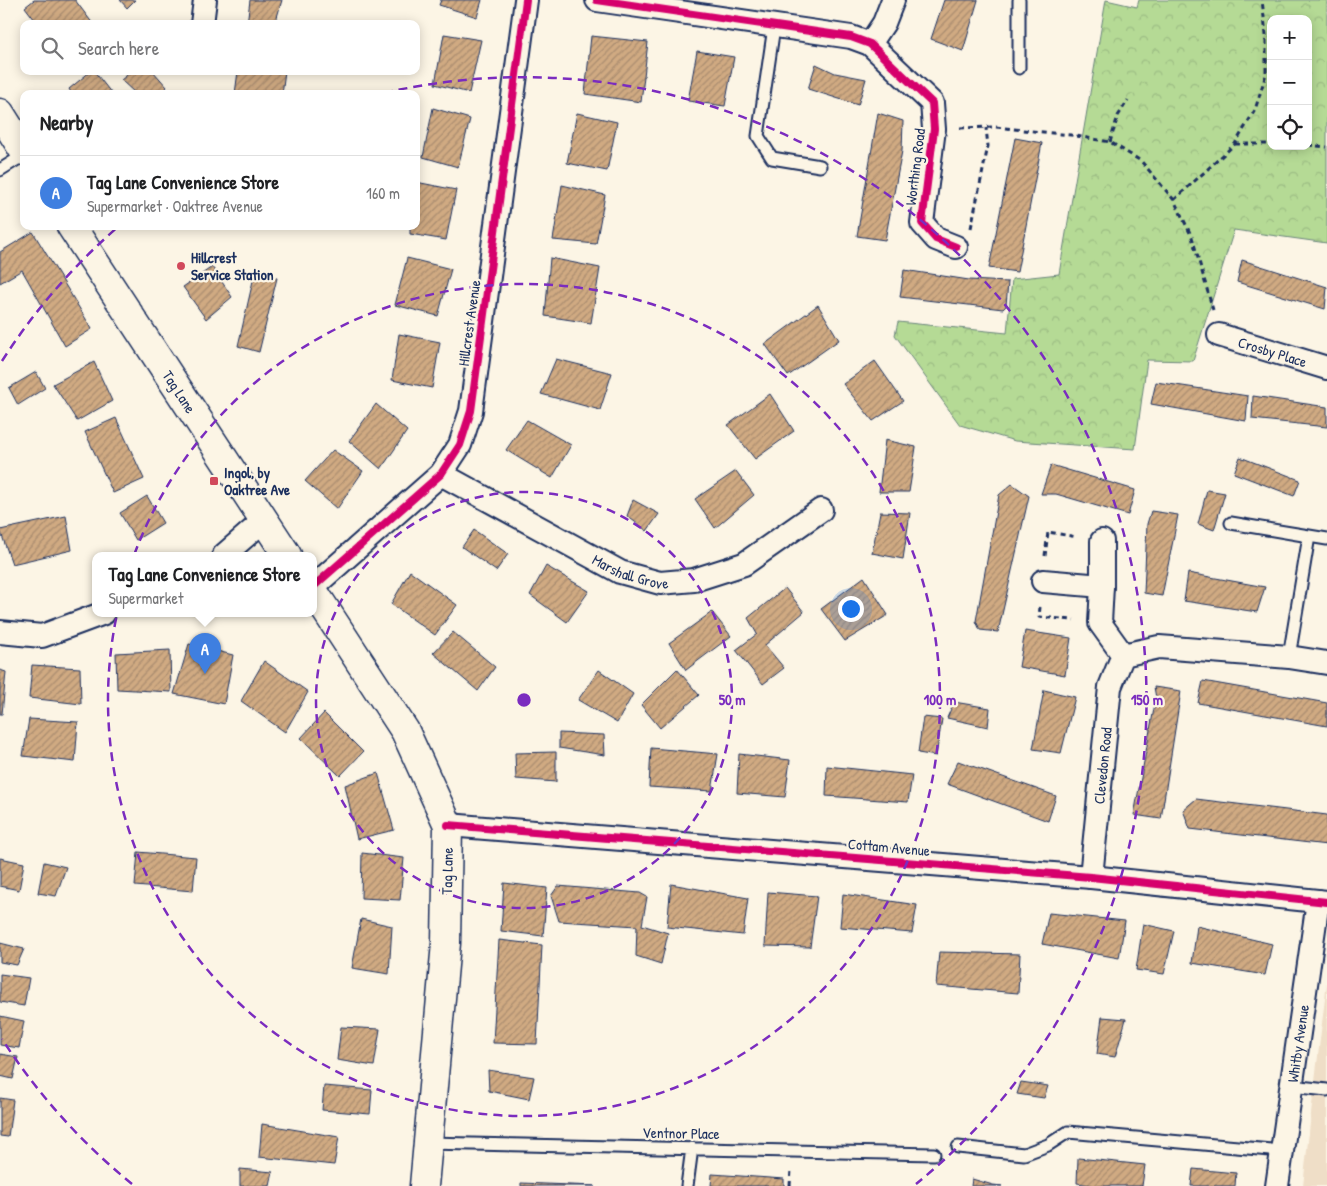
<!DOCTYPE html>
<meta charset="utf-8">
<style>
body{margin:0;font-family:"Patrick Hand",sans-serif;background:#f2f2f2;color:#202124}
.controls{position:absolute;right:15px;top:15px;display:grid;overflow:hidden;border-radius:10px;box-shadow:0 2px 12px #0003}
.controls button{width:45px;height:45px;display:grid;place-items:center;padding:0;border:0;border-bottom:1px solid #e0e0e0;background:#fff;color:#202124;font:25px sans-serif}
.you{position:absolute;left:850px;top:608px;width:18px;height:18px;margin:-12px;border:4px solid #fff;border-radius:50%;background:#1a73e8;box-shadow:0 0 0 8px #1a73e833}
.badge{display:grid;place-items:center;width:32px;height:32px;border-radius:50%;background:#ea580c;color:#fff;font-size:16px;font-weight:700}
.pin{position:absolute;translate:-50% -41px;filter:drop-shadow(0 1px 2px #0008)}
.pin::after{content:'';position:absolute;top:26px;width:18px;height:15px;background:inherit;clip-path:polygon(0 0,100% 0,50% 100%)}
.popup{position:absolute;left:92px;top:552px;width:225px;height:65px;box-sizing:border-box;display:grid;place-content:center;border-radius:10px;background:#fff;filter:drop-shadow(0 1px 4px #0005);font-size:16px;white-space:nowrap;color:#757577}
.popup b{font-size:19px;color:#202124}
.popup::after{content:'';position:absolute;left:50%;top:100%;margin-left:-10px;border:10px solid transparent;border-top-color:#fff}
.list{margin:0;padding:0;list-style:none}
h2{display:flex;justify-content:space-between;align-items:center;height:65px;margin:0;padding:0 20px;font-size:21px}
h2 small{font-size:16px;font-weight:400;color:#757577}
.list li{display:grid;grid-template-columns:32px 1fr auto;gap:15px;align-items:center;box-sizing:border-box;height:75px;padding:0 20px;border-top:1px solid #e0e0e0}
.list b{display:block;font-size:19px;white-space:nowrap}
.list p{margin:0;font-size:16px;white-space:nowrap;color:#757577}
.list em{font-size:16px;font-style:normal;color:#757577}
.icon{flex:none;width:28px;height:28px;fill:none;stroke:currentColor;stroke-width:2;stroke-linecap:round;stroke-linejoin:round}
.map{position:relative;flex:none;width:1327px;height:1186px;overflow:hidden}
.search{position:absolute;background:#fff;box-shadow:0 2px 12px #0003;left:20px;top:20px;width:400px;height:55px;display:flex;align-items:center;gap:12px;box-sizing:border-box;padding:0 18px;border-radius:10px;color:#757577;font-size:19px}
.panel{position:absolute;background:#fff;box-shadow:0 2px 12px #0003;left:20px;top:90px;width:400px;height:140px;border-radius:10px}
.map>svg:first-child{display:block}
</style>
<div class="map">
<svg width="1327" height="1186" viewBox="0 0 1327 1186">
<defs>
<pattern id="park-crowns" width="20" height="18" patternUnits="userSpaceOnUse" patternTransform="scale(1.25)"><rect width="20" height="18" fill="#b5da95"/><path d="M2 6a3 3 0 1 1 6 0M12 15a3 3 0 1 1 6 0" fill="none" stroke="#9bbb83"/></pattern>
<pattern id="building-hatch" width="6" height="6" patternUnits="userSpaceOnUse" patternTransform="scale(1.25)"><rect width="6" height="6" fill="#d0aa82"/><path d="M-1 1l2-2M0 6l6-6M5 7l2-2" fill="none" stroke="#a88b6e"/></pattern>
</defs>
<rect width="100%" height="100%" fill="#fcf5e5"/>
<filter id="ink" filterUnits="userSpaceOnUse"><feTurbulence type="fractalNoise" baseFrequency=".02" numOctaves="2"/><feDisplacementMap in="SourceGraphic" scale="10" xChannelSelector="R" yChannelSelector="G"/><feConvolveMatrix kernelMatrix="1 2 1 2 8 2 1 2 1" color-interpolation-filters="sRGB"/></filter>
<g filter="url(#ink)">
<path fill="#efdec7" d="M1327 982V1186H1303L1312 1105Z"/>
<path fill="url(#park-crowns)" stroke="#68847a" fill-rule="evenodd" d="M1106 0 1137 7 1139 0H1327V243L1234 230 1193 361 1147 360 1135 449 1015 441 960 425 895 335 898 322 1007 333 1012 279 1059 274ZM1271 19H1308V146H1271Z"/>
<path fill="url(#building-hatch)" stroke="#1b2f5e" d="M34 0H75L93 24H38L25 7Z
M120 0H135L127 8Z
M250 0H282L275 24H247Z
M441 0H482L477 17 439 5Z
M944 0H978L963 51 931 39Z
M444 34 481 40 469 93 435 84Z
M591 36 648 42 641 102 585 94Z
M697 51 734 57 725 106 688 101Z
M816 64 835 73 866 79 858 105 808 89Z
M91 71H94L112 94H72L69 89Z
M132 71H153L167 87 161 94H136L121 80Z
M238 71H285L282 94H235Z
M433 108 470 119 458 167 423 157Z
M577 113 617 122 607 171 567 163Z
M878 113 903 121 902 151 885 240 857 236Z
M1015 138 1042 143 1017 272 989 268Z
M416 182 456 190 446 240 410 234V226H416Z
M562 185 605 195 596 244 553 240Z
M33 232 92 329 65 346 22 270 0 283V252Z
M407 258 451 269 438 316 395 305Z
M550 258 600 268 591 323 545 316Z
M1242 260 1327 287 1325 309 1237 282Z
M212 267 232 297 206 319 183 287Z
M904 270 969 280 1008 282 1006 306 1003 309 900 297Z
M255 272 277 278 259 352 238 346Z
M818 305 839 340 788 376 765 344Z
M399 334 440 342 432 388 392 380Z
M556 359 612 373 600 410 541 394Z
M875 361 903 401 873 421 843 384Z
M94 362 112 401 77 421 53 384Z
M36 372 45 388 18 405 9 388Z
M1156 382 1248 396 1246 421 1151 404Z
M770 394 794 431 755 459 728 425Z
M1253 396 1327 407V427L1252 419Z
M376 404 407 431 381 469 349 441Z
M116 418 144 479 113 493 85 432Z
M527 420 571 445 552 478 506 450Z
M885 440 916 447 909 492H879Z
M333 450 363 471 337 509 305 481Z
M1240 457 1300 480 1294 496 1234 473Z
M1051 465 1135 490 1128 515 1056 494H1041Z
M736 471 754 495 715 528 695 499Z
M1012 484 1029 496 998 632 980 630 976 621 999 495Z
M1207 490 1225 493 1214 530 1198 524Z
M147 496 163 523 136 540 120 513Z
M633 500 659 514 647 531 627 516Z
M1151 511 1178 515 1162 596 1144 593 1147 524Z
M880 512 910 513 903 559 872 553Z
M66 516 72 550 12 564 0 530Z
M474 530 508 554 496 571 462 547Z
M546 566 589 591 567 622 530 595Z
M410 571 457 605 435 635 391 604Z
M1188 573 1265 587 1257 612 1184 601Z
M864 577 888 615 845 641 821 609Z
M785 588 804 612 765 645 784 668 763 684 736 650 757 634 748 618Z
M712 612 731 636 686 670 669 643Z
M1025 631 1071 638 1065 675 1019 667Z
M453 632 495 667 478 691 433 653Z
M189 644 233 655 224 704 174 694Z
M170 650 171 692 117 689 116 653Z
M264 661 308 692 285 732 241 701Z
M32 665 80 668 81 704 29 698Z
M677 669 699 695 660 728 641 705Z
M0 670 6 672 2 714H0Z
M599 670 633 694 617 723 578 700Z
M1203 681 1327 703V726L1198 703Z
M1154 687 1181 691 1161 819 1134 815 1156 698Z
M1044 690 1075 697 1061 753 1033 749Z
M954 702 990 708 988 727 947 718Z
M324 713 363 752 340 776 301 738Z
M923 717 942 719 936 756 918 753Z
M29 719 78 722 75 762 23 756Z
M559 733 604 735 605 755 559 748Z
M651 748 718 754 712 791 649 787Z
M556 752V782L516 779 515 753Z
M739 754 790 760 785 797 737 793Z
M958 761 1056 796 1048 821 947 784Z
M827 766 912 775 908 802 826 796Z
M378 773 394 830 357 839 345 785Z
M1196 799 1327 815V845L1190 829 1183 810Z
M138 852 196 857 193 891 135 886Z
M362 853 404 858 400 900 361 898Z
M0 858 24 863 19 890 0 886Z
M44 862 66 867 56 896 38 893Z
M504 883 547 888 543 936 501 931Z
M671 884 748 898 743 935 667 927Z
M558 886 640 893 647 897 642 925 668 933 661 964 636 956 637 926 559 921 551 896Z
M768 892 817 896 810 947 765 946Z
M843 894 917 905 912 933 840 927Z
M1049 913 1125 921 1119 958 1042 944Z
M361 919 392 926 389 974 352 968Z
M1143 924 1174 931 1164 974 1136 970Z
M1197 926 1272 944 1265 975 1192 963Z
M499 940 542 945 537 1044 493 1043Z
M0 943 24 949 17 965 0 962Z
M939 952 1020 954 1018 993 936 986Z
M0 974 29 978 24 1006 0 1002Z
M0 1016 24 1021 19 1048 0 1045Z
M1102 1017 1126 1019 1115 1057 1097 1054Z
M341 1027 380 1029 374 1066 337 1060Z
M0 1054 18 1057 13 1079 0 1076Z
M488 1070 534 1077 529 1099 489 1091Z
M1021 1082 1048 1086 1044 1098 1017 1094Z
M324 1086 372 1090 370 1114 322 1110Z
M0 1098 13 1100 8 1137 0 1136Z
M262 1124 339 1137 334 1165 259 1157Z
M1078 1158 1145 1165 1142 1186H1098L1077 1183Z
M240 1169 273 1172 270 1186H240Z
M1193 1169 1236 1173 1235 1186H1191Z
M712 1174 784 1179V1186H711Z
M972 1179 993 1185 1002 1186H971Z
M521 1183 595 1186H521Z"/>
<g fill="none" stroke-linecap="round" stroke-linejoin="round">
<g stroke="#1b2f5e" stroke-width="15">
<path id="service" d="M774 27 758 136 772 158 820 166
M1019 68V0
M0 170 24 155
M1231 523 1309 536
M1289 657 1309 536 1327 539
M1291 1086 1327 1090
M428 1143 934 1154
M958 1147 1024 1154 1048 1145 1068 1132 1282 1151
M687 1186 692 1148"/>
</g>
<g stroke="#1b2f5e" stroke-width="26">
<g id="minor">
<path d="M597 0 851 37 870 44 932 103 934 129 922 223 936 239 956 247"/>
<path d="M202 24 205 0"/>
<path d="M870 44 884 23 893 0"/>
<path id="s1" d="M1219 335 1327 368"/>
<path id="s2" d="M441 474 620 572 660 583 694 580 744 564 821 510"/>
<path d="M224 555 263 521"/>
<path d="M1043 581 1102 586V541"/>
<path d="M314 586 441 474 460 445 471 411 526 0"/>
<path d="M1102 586 1100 623 1123 655"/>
<path d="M0 632 42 636 104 613"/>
<path d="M448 825 1091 877 1327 902"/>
<path id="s3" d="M1091 877 1110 687 1123 655 1159 647 1289 657 1327 663"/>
<path id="s4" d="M1277 1186 1318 901"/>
</g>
</g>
<g stroke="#1b2f5e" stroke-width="31">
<g id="secondary">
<path d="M0 113 24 151"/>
<path id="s5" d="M71 226 287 555"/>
<path d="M314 592 405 731 448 825 446 943 424 1186"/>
</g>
</g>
<path stroke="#1b2f5e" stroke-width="3" stroke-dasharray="5 4" stroke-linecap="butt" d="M960 128 995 127 1071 135 1110 142 1141 161 1174 200 1192 237 1213 310
M1110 142 1118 116 1128 100
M1235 144H1271
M1308 145 1327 147
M1174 200 1235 144 1255 110 1266 74V35L1262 0
M971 228 988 146 986 128
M1045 556 1048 532 1077 537
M1040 607 1039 617 1074 620
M790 1186 791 1169"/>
<use href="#service" stroke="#fcf5e5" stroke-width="11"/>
<use href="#minor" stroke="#fcf5e5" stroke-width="22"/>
<use href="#secondary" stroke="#fcf5e5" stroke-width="28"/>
<g stroke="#fcf5e5" stroke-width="11">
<path id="cycleway" d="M597 0 851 37 870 44 932 103 934 129 922 223 936 239 956 247
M314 586 441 474 460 445 471 411 526 0
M448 825 1091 877 1327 902"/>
</g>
<use href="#cycleway" stroke="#d6006c" stroke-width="8"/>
</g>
</g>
<g fill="none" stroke="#7b2cbf" stroke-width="2.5" stroke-dasharray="9 6">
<circle cx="524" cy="700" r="208"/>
<circle cx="524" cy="700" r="416"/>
<path d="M132 1184A623 623 0 0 1 2 1039M2 361A623 623 0 0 1 119 226M384 93A623 623 0 0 1 916 1184"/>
</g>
<g fill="#d1495b" stroke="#fcf5e5" stroke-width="2">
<circle cx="181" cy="266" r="5"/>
<rect x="209" y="476" width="10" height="10" rx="2.5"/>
</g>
<g text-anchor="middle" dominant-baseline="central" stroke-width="4.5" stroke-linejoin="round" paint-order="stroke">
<g font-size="15" fill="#1b2f5e" stroke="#fcf5e5">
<text transform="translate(915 167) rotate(-83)">Worthing Road</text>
<text transform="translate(469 323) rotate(-82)">Hillcrest Avenue</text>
<text stroke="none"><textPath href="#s1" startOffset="56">Crosby Place</textPath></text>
<text stroke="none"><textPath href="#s5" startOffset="198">Tag Lane</textPath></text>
<text stroke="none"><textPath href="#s2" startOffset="214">Marshall Grove</textPath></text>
<text stroke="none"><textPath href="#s3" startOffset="112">Clevedon Road</textPath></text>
<text transform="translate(889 847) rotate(5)">Cottam Avenue</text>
<text transform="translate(447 871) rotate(-89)">Tag Lane</text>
<text stroke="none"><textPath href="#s4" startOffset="144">Whitby Avenue</textPath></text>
<text transform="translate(681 1133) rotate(1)">Ventnor Place</text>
</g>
<g font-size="15" font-weight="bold" fill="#1b2f5e" stroke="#fcf5e5" text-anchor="start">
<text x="191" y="257">Hillcrest<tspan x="191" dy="17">Service Station</tspan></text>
<text x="224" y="472">Ingol, by<tspan x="224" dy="17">Oaktree Ave</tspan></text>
</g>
</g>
<circle cx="524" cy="700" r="8" fill="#7b2cbf" stroke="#fcf5e5" stroke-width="2.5"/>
<g font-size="15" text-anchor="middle" font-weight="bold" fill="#7b2cbf" stroke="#fcf5e5" stroke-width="4.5" stroke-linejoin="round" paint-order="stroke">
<text x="732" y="705">50 m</text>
<text x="940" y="705">100 m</text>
<text x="1147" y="705">150 m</text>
</g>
</svg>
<div class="controls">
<button>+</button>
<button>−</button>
<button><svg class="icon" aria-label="locate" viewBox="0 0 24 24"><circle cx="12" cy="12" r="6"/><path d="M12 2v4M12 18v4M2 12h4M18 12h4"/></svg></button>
</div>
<div class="you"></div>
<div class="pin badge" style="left:205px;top:674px;background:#3f7fe0">A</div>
<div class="popup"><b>Tag Lane Convenience Store</b>Supermarket</div>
<div class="search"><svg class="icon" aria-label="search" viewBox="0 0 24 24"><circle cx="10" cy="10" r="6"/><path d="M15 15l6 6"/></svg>Search here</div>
<section class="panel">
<h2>Nearby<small></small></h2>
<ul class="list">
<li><span class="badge" style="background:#3f7fe0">A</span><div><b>Tag Lane Convenience Store</b><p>Supermarket · Oaktree Avenue</p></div><em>160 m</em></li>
</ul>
</section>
</div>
